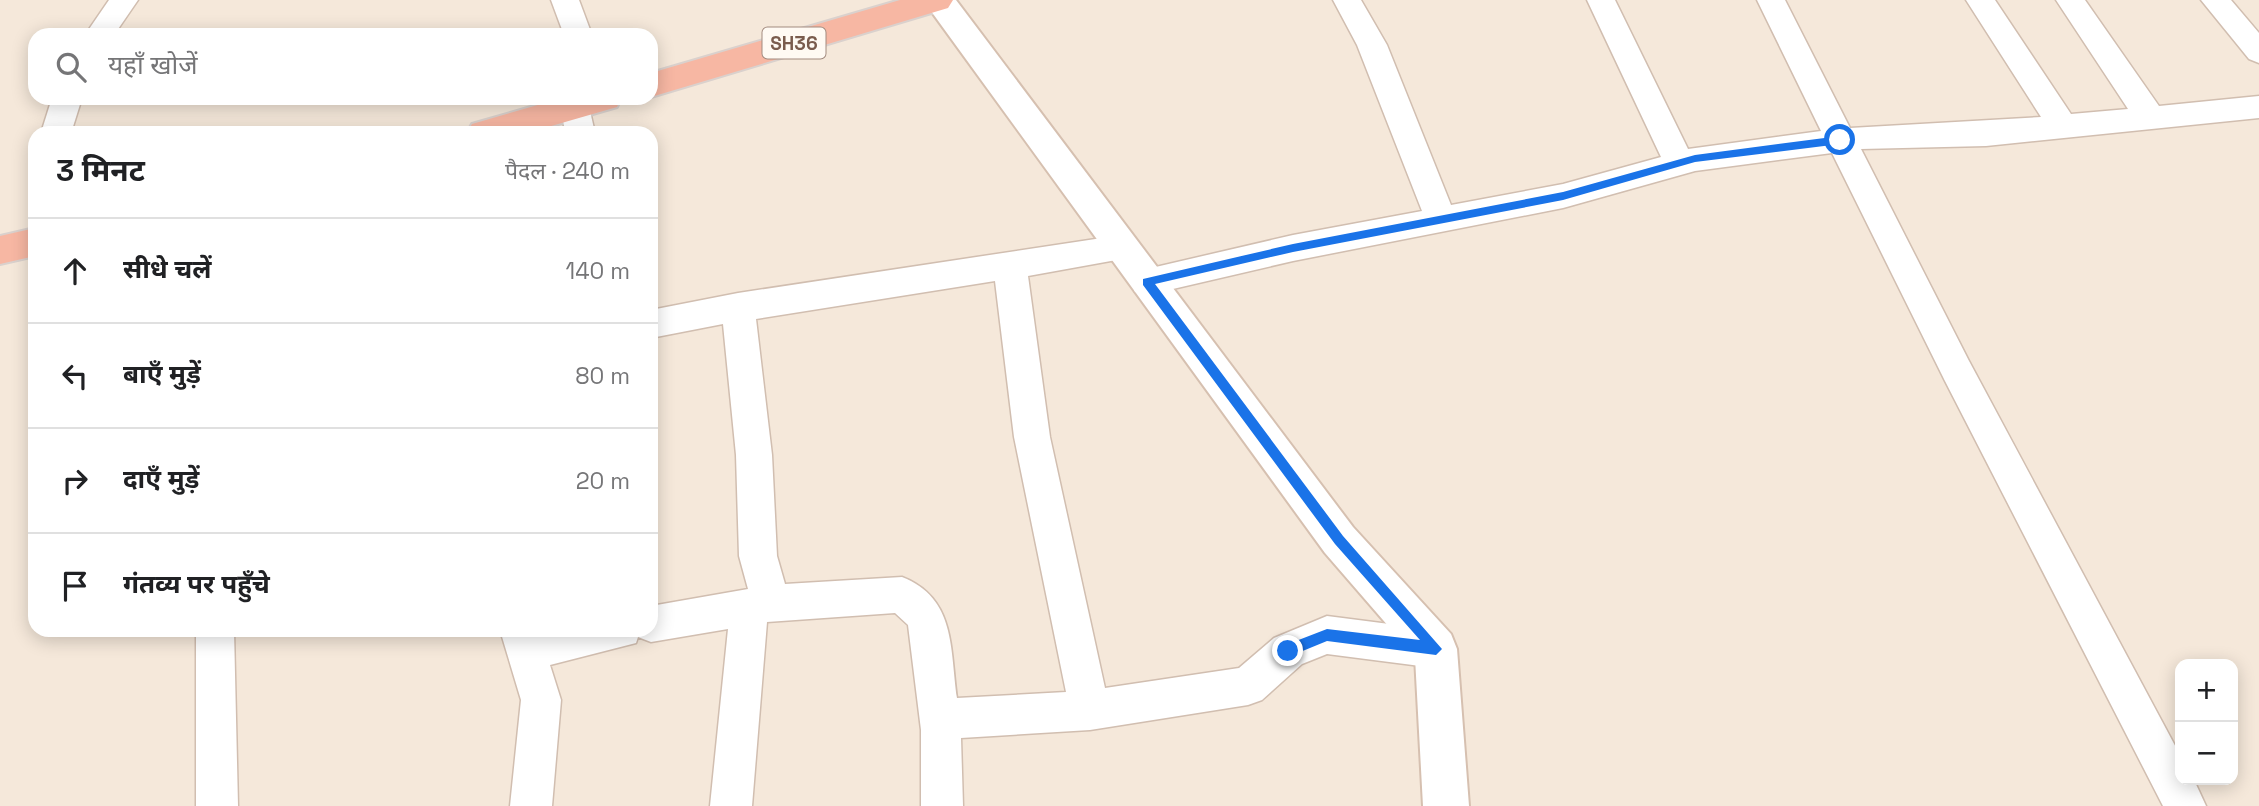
<!DOCTYPE html>
<html lang="hi">
<meta charset="utf-8">
<style>
body{margin:0;font-family:"Space Grotesk","Noto Sans Devanagari",sans-serif;background:#f2f2f2;color:#202124}
.controls{position:absolute;right:21px;bottom:21px;display:grid;overflow:hidden;border-radius:14px;box-shadow:0 4px 18px #0003}
.controls button{width:63px;height:63px;display:grid;place-items:center;padding:0;border:0;border-bottom:2px solid #e0e0e0;background:#fff;color:#202124;font:35px sans-serif}
.stop{position:absolute;width:21px;height:21px;margin:-16px;border:5px solid #1a73e8;border-radius:50%;background:#fff}
.stop.end{background:#1a73e8;border-color:#fff;box-shadow:0 2px 7px #0008}
.list{margin:0;padding:0;list-style:none}
h2{display:flex;justify-content:space-between;align-items:center;height:91px;margin:0;padding:0 28px;font-size:30px}
h2 small{font-size:23px;font-weight:400;color:#757577}
.list li{display:grid;grid-template-columns:46px 1fr auto;gap:21px;align-items:center;box-sizing:border-box;height:105px;padding:0 28px;border-top:2px solid #e0e0e0}
.list b{display:block;font-size:26px;white-space:nowrap}
.list em{font-size:23px;font-style:normal;color:#757577}
.icon{flex:none;width:38px;height:38px;fill:none;stroke:currentColor;stroke-width:2;stroke-linecap:round;stroke-linejoin:round}
.map{position:relative;flex:none;width:2259px;height:806px;overflow:hidden}
.search{position:absolute;background:#fff;box-shadow:0 4px 18px #0003;left:28px;top:28px;width:630px;height:77px;display:flex;align-items:center;gap:18px;box-sizing:border-box;padding:0 24px;border-radius:21px;color:#757577;font-size:26px}
.panel{position:absolute;background:#fff;box-shadow:0 4px 18px #0003;left:28px;top:126px;width:630px;height:511px;border-radius:21px}
.map>svg:first-child{display:block}
</style>
<div class="map">
<svg width="2259" height="806" viewBox="0 0 2259 806">
<rect width="100%" height="100%" fill="#fdf6ec"/>
<path fill="#f5e8da" fill-rule="evenodd" d="M0 0H2259V806H0ZM35 35H651V98H35ZM35 133H651V630H35ZM2180 664H2233V780H2180Z"/>
<g fill="none" stroke-linecap="round" stroke-linejoin="round">
<g stroke="#d1beb0" stroke-width="3">
<path id="street" d="M109 0H138L114 35H85Z
M551 0H579L592 35H564Z
M1333 0H1361L1387 45 1451 205 1563 184 1661 157 1587 0H1615L1688 149 1821 131 1757 0H1785L1850 128 2041 117 1966 0H1995L2071 114 2128 109 2056 0H2085L2159 106 2259 96V118L1986 146 1861 149 1969 361 2180 755V780H2194L2206 806H2163L1945 381 1832 153 1695 171 1563 208 1293 261 1147 295 1135 292 1131 282 1135 272 1147 269 1293 235 1422 211 1357 45Z
M2201 0H2231L2259 33V63L2249 59Z
M52 98H82L71 133H41Z
M565 98H587L595 133H565L561 106Z
M1122 235 1133 239 1138 248 1133 257 1028 276 1050 437 1105 688 1239 668 1274 638 1327 616 1436 630 1450 636 1456 649 1450 662 1436 668 1327 654 1302 664 1262 700 1248 705 1090 730 961 738 963 806H921V730L908 625 895 613 767 622 752 806H710L728 629 651 642 638 637 636 643 550 665 561 700 552 806H510L521 700 500 630H651V606L748 589 739 556 736 455 723 324 651 338V310L738 293ZM995 281 1014 437 1066 692 957 698C950 649 956 598 902 577L785 584 777 556 772 455 756 319Z
M196 630H234L238 806H196Z"/>
</g>
<g stroke="#d6c0b0" stroke-width="4">
<path id="secondary" d="M923 0H956L1353 527 1451 634 1457 649 1469 806H1423L1415 657 1325 553Z"/>
</g>
<g stroke="#dad1cd" stroke-width="4">
<path id="highway" d="M900 0H953L948 8 651 97V73Z
M562 98H621L617 107 527 133H467L472 124Z
M35 228V256L0 264V236Z"/>
</g>
<use href="#street" fill="#fff" fill-rule="evenodd"/>
<use href="#secondary" fill="#fff" fill-rule="evenodd"/>
<use href="#highway" fill="#f7b7a3" fill-rule="evenodd"/>
</g>
<path fill="#1a73e8" d="M1840 136 1845 140 1840 144 1695 162 1563 200 1293 252 1155 284 1343 536 1442 649 1436 655 1327 641 1288 657 1283 655V646L1327 629 1420 640 1335 544 1143 285V279L1293 244 1563 192 1695 155Z"/>
<g text-anchor="middle" dominant-baseline="central" stroke-width="5" stroke-linejoin="round" paint-order="stroke">
<rect fill="#fffaf3" stroke="#a28b7f" stroke-width="2" x="762.5" y="27.5" width="63" height="31" rx="5"/>
<g font-size="19" font-weight="bold" fill="#7a5c4d">
<text x="794" y="43">SH36</text>
</g>
</g>
</svg>
<div class="controls">
<button>+</button>
<button>−</button>
</div>
<div class="stop" style="left:1840px;top:140px"></div>
<div class="stop end" style="left:1288px;top:651px"></div>
<div class="search"><svg class="icon" aria-label="search" viewBox="0 0 24 24"><circle cx="10" cy="10" r="6"/><path d="M15 15l6 6"/></svg>यहाँ खोजें</div>
<section class="panel">
<h2>3 मिनट<small>पैदल · 240 m</small></h2>
<ul class="list">
<li><svg class="icon" aria-label="ahead" viewBox="0 0 24 24"><path d="M12 20V5M6 11l6-6 6 6"/></svg><div><b>सीधे चलें</b></div><em>140 m</em></li>
<li><svg class="icon" aria-label="left" viewBox="0 0 24 24"><path d="M17 20v-9H6M10 6l-5 5 5 5"/></svg><div><b>बाएँ मुड़ें</b></div><em>80 m</em></li>
<li><svg class="icon" aria-label="right" viewBox="0 0 24 24"><path d="M7 20v-9h11M14 6l5 5-5 5"/></svg><div><b>दाएँ मुड़ें</b></div><em>20 m</em></li>
<li><svg class="icon" aria-label="arrive" viewBox="0 0 24 24"><path d="M6 21V4h12l-3 4 3 4H6"/></svg><div><b>गंतव्य पर पहुँचे</b></div></li>
</ul>
</section>
</div>
